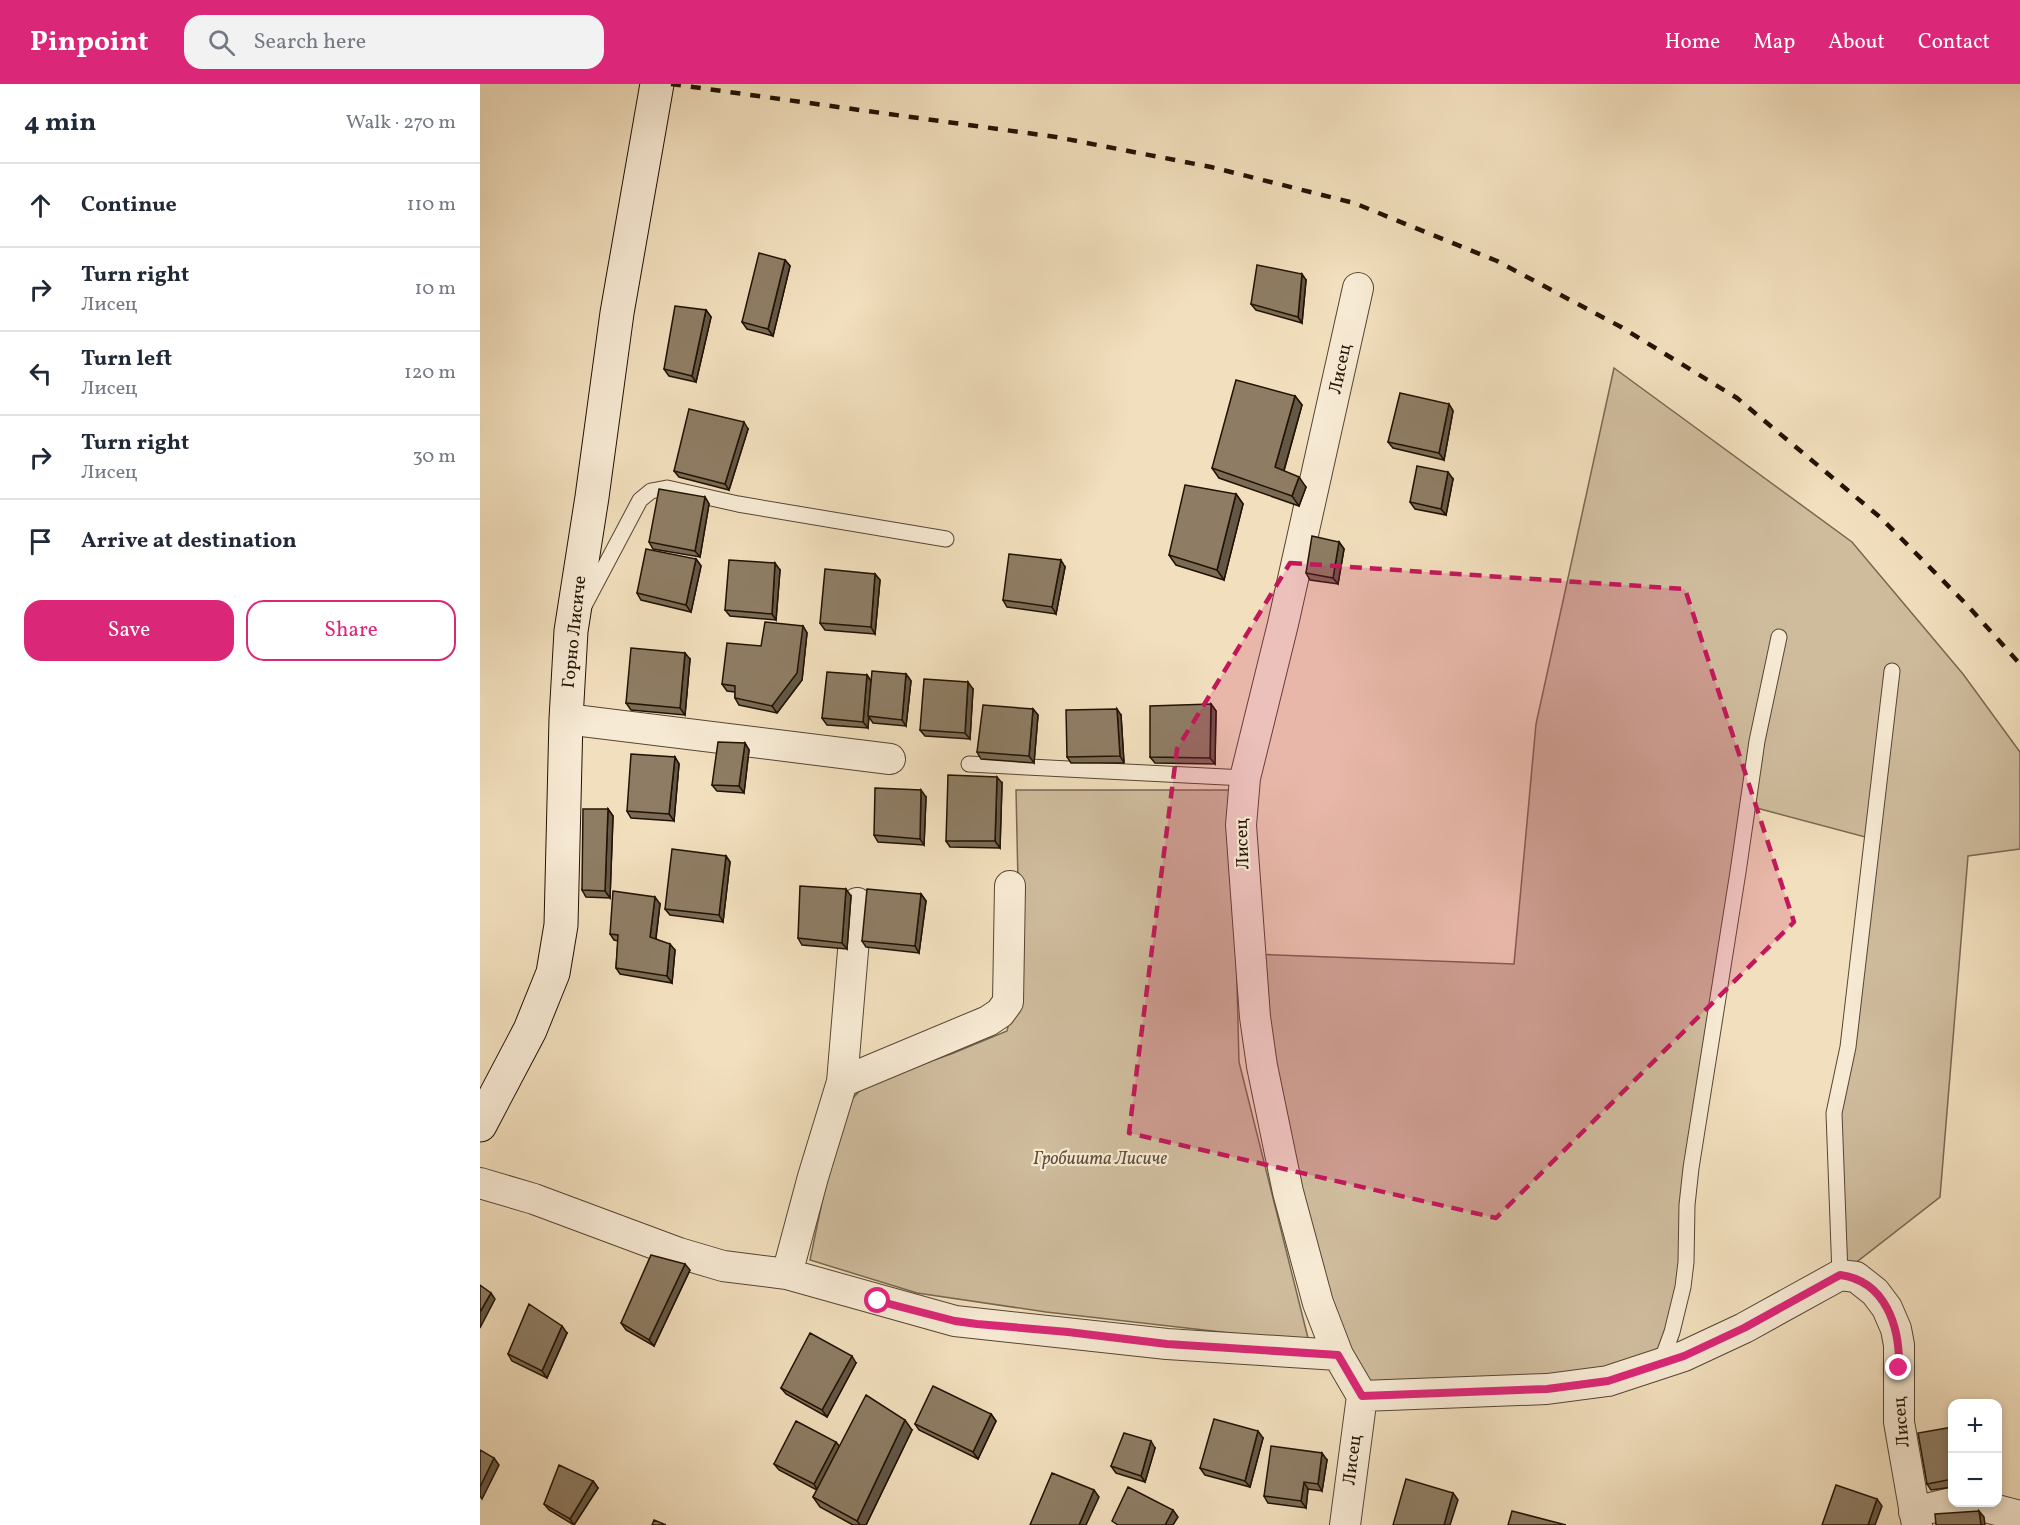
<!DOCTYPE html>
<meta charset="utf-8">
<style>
body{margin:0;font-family:Vollkorn,serif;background:#f2f2f3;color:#1f2937}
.controls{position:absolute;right:18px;bottom:18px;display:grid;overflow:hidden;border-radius:12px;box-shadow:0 3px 9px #0003}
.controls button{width:54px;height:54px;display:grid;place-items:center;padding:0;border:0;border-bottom:2px solid #e0e1e3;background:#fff;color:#1f2937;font:30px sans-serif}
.stop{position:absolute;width:18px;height:18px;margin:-14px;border:4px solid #db2777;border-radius:50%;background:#fff}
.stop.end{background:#db2777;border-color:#fff;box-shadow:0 2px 6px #0008}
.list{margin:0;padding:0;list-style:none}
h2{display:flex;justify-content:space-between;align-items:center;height:78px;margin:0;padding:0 24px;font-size:26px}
h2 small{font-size:20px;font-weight:400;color:#747a83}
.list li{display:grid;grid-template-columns:39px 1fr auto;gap:18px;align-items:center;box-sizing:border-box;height:84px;padding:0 24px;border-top:2px solid #e0e1e3}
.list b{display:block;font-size:22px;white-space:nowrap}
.list p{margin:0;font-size:20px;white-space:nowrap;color:#747a83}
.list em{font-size:20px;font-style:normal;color:#747a83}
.actions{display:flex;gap:12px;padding:18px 24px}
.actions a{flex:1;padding:14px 0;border:2px solid #db2777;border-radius:18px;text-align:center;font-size:21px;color:#db2777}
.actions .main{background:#db2777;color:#fff}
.icon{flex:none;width:33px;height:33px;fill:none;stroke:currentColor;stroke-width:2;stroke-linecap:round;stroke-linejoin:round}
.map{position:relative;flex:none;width:1540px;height:1441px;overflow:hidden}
header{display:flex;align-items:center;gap:36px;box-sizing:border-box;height:84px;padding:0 30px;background:#db2777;color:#fff}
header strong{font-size:28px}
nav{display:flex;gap:33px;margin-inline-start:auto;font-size:21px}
.search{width:420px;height:54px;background:#f2f2f3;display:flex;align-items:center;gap:15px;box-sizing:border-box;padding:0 21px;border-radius:18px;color:#747a83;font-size:22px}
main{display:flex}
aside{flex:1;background:#fff}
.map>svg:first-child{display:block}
</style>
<header>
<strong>Pinpoint</strong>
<div class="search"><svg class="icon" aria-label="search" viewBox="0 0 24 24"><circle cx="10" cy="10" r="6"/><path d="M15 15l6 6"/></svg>Search here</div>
<nav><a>Home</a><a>Map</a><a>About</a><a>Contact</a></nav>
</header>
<main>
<aside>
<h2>4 min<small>Walk · 270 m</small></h2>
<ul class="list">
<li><svg class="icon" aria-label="ahead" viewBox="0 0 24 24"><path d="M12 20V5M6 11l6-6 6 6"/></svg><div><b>Continue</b></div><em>110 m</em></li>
<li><svg class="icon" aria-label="right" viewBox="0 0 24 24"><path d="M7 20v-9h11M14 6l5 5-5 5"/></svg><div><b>Turn right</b><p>Лисец</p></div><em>10 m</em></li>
<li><svg class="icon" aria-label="left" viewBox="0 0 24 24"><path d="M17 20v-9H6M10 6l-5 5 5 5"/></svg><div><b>Turn left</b><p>Лисец</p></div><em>120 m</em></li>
<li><svg class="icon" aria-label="right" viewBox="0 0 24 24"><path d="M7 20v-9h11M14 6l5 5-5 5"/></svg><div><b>Turn right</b><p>Лисец</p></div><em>30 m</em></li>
<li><svg class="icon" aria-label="arrive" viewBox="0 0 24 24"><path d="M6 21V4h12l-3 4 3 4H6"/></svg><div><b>Arrive at destination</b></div></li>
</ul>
<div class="actions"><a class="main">Save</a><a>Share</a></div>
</aside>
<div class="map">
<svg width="1540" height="1441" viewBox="0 0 1540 1441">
<rect width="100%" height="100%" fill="#f2dfbd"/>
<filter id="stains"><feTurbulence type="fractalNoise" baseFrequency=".00333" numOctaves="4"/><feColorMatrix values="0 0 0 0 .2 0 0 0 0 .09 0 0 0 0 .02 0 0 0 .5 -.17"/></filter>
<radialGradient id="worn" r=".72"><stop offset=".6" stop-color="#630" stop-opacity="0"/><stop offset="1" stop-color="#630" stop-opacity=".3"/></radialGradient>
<path fill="#cfbc9d" stroke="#786750" stroke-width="1.5" d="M1134 284 1372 458 1483 590 1540 668V765L1488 772 1460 1113 1360 1191 1354 1029 1393 755 1269 722 1226 992 1206 1178 1180 1281 882 1312 858 1271 770 870 1034 880 1056 640Z
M536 706H752L759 978 829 1258 566 1228 437 1209 330 1176 361 1027 386 1000 471 970 527 947 540 891Z"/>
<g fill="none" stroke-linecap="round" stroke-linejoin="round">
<g stroke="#564532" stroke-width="17">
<path id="lane" d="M105 520 160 416 171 407 187 404 258 420 466 455
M489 680 765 694
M1360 1191 1354 1029 1368 963 1412 587
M1180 1281 1192 1248 1203 1203 1206 1178 1207 1121 1211 1084 1258 788 1277 657 1299 553"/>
</g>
<g stroke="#564532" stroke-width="32">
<path id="street" d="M86 635 410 675
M362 998 508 937 520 929 528 918 530 802
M0 1099 54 1115 199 1169 243 1182 307 1190 475 1237 687 1260 858 1271
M307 1190 333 1093 362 998 377 819
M882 1312 1067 1305 1128 1297 1204 1272 1264 1244 1360 1191 1376 1193 1395 1208 1407 1224 1416 1245 1419 1261V1338L1437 1441
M1434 1428 1471 1419H1490L1540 1432
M865 1441 882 1312 858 1271 838 1219 808 1108 782 982 775 933 761 741 765 694 803 540 878 204"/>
</g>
<g stroke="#221203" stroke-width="35">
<path id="secondary" d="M0 1041 50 946 73 889 81 841 86 635 91 547 112 413 137 229 177 0"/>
</g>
<use href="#lane" stroke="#f7ead4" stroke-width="15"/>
<use href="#street" stroke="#f7ead4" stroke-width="30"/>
<use href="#secondary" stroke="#f7ead4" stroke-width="33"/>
<path stroke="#221203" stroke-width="4.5" stroke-dasharray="10 10" stroke-linecap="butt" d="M191 0 576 53 731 83 874 119 1017 177 1141 243 1257 314 1401 434 1488 522 1540 580"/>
</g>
<path fill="#7a6c56" stroke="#221203" stroke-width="1.5" d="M305 176 310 182 293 252 267 245 262 238Z
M826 196 822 239 776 226 771 220Z
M226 226 231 233 216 298 189 292 184 285Z
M815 312 822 321 804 387 826 403 819 422 739 394 732 384Z
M969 320 973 327 964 376 913 364 908 358Z
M268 345 249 406 199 393 194 387Z
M973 395 966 431 935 425 930 418Z
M756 410 763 420 744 496 696 481 689 471Z
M225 413 229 420 220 473 173 465 169 458Z
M859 458 864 465 858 500 830 496 826 489Z
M216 475 221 482 211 528 161 516 157 509Z
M585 483 576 530 527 523 523 516Z
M300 486 296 536 250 532 245 526Z
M395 490 400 496 395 550 345 546 340 539Z
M323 542 327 549 322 596 297 629 259 621 255 614V608L247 607 242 600 281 562Z
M210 575 205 631 151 626 146 619Z
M426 590 431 597 426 642 393 639 389 633 388 644 347 641 342 634 387 591 391 597Z
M493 605 490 655 445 652 440 646Z
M731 620 736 627 735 680 675 679 670 673Z
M553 625 558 631 554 679 501 675 497 668Z
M641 631 644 679H591L587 673Z
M265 659 269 666 264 709 237 707 232 701Z
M195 673 199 680 194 737 151 734 147 727Z
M522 699 520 764 470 763 466 757Z
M446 713 444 761 398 758 394 751Z
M128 725 133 732 130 814 106 813 102 806Z
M246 772 250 778 243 838 190 831 185 825Z
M441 810 446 817 439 869 386 863 382 857Z
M371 812 367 865 322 861 318 854Z
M180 820 176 855 195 866 192 899 140 890 136 884 138 857 134 856 130 850Z
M210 1186 174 1262 146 1246 141 1239Z
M87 1249 67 1294 32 1277 28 1270Z
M376 1279 347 1333 306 1310 301 1304Z
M511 1330 516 1337 498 1375 439 1346 435 1340Z
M1473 1343V1403L1451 1406 1447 1400Z
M432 1346 386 1441H373L340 1423 333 1413 337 1406 299 1386 294 1380 359 1363Z
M783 1354 770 1403 725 1391 720 1384Z
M675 1364 665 1398 636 1389 631 1382Z
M847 1376 842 1407 828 1405 826 1424 788 1419 784 1412Z
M113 1397 118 1404 94 1441 69 1426 64 1420Z"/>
<path fill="#635846" stroke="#221203" stroke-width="1.5" d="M305 176 310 182 293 252 288 245Z
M822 190 826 196 822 239 818 233Z
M226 226 231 233 216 298 212 292Z
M815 312 822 321 802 393 795 383Z
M969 320 973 327 964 376 959 369Z
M264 338 268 345 249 406 245 400Z
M968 388 973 395 966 431 961 425Z
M819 393 826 403 819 422 812 412Z
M756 410 763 420 744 496 737 486Z
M225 413 229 420 220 473 215 467Z
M859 458 864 465 858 500 853 494Z
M216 475 221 482 211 528 206 521Z
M581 476 585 483 576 530 572 523Z
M295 479 300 486 296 536 292 530Z
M395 490 400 496 395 550 391 543Z
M323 542 327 549 322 596 297 629 292 622Z
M205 569 210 575 205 631 200 624Z
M426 590 431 597 426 642 422 636Z
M387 591 391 597 388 644 383 638Z
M488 598 493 605 490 655 485 649Z
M731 620 736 627 735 680 730 674Z
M553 625 558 631 554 679 549 672Z
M637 625 641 631 644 679 640 672Z
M265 659 269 666 264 709 259 702Z
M195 673 199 680 194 737 189 730Z
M517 693 522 699 520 764 515 757Z
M441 706 446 713 444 761 440 755Z
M128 725 133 732 130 814 125 807Z
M246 772 250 778 243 838 239 831Z
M366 805 371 812 367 865 362 859Z
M441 810 446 817 439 869 435 862Z
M175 813 180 820 175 860 170 853Z
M190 860 195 866 192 899 187 892Z
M205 1180 210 1186 174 1262 169 1256Z
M11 1209 15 1215 0 1244V1228Z
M82 1242 87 1249 67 1294 62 1287Z
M372 1272 376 1279 347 1333 342 1326Z
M511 1330 516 1337 498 1375 493 1368Z
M425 1336 432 1346 386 1441H380L377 1437Z
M778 1347 783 1354 770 1403 765 1397Z
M671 1357 675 1364 665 1398 661 1392Z
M356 1358 361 1364 338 1407 334 1400Z
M842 1369 847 1376 842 1407 838 1400Z
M14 1374 19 1381 2 1415 0 1412V1403Z
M113 1397 118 1404 94 1441 90 1435Z
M824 1398 828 1405 826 1424 821 1417Z
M614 1406 619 1413 606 1441H599Z
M973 1409 978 1416 970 1441H964Z
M1397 1415 1402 1422 1395 1441H1388Z
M693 1426 698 1433 693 1441H685Z
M1499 1427 1504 1433 1505 1441H1501Z"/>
<path fill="#8e7d64" stroke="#221203" stroke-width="1.5" d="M279 169 305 176 288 245 262 238Z
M777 181 822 190 818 233 771 220Z
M195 222 226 226 212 292 184 285Z
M756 296 815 312 795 383 819 393 812 412 732 384Z
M920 309 969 320 959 369 908 358Z
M209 325 264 338 245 400 194 387Z
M937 382 968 388 961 425 930 418Z
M705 401 756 410 737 486 689 471Z
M179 405 225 413 215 467 169 458Z
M832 452 859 458 853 494 826 489Z
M166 465 216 475 206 521 157 509Z
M529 470 581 476 572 523 523 516Z
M249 476 295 479 292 530 245 526Z
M345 485 395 490 391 543 340 539Z
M285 538 323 542 317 589 292 622 255 614V602L242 600 247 559 281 562Z
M151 564 205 569 200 624 146 619Z
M392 587 426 590 422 636 388 632Z
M347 588 387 591 383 638 342 634Z
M444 595 488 598 485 649 440 646Z
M731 620 730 674 670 673V622Z
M503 621 553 625 549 672 497 668Z
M637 625 640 672 587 673 586 626Z
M238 658 265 659 259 702 232 701Z
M151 670 195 673 189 730 147 727Z
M468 691 517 693 515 757H466Z
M395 704 441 706 440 755 394 751Z
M103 725H128L125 807 102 806Z
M192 765 246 772 239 831 185 825Z
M320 802 366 805 362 859 318 854Z
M387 805 441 810 435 862 382 857Z
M133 807 175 813 170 853 190 860 187 892 136 884 138 851 130 850Z
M171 1171 205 1180 169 1256 141 1239Z
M0 1201 11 1209 0 1228Z
M49 1220 82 1242 62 1287 28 1270Z
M330 1249 372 1272 342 1326 301 1304Z
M453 1302 511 1330 493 1368 435 1340Z
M386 1311 425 1336 377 1437 333 1413Z
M734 1335 778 1347 765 1397 720 1384Z
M316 1337 356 1358 334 1400 294 1380Z
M1473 1343V1395L1447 1400 1438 1349Z
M644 1349 671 1357 661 1392 631 1382Z
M791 1362 842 1369 838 1400 824 1398 821 1417 784 1412Z
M0 1366 14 1374 0 1403Z
M79 1381 113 1397 90 1435 64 1420Z
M572 1389 614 1406 599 1441H550Z
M926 1395 973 1409 964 1441H913Z
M1356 1401 1397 1415 1388 1441H1342Z
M648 1403 693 1426 685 1441H638L632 1437Z
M1032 1427 1086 1441H1028Z
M1499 1427 1501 1441H1456L1455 1430Z
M174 1436 186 1441H172Z"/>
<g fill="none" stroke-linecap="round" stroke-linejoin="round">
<path stroke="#db2777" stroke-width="8" d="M398 1217 475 1237 497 1240 588 1248 687 1260 858 1271 882 1312 1067 1305 1128 1297 1204 1272 1264 1244 1360 1191C1406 1197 1420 1243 1419 1284"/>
</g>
<path fill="#c2185b" fill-opacity="0.2" stroke="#c2185b" stroke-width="4.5" stroke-dasharray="12 8" stroke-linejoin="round" d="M810 479 1205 505 1314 838 1016 1134 649 1049 697 665Z"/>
<g text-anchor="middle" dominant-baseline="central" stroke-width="4.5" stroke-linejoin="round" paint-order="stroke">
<g font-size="18" fill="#221203" stroke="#f7ead4">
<text transform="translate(861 285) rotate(-78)">Лисец</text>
<text transform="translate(95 548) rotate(-84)">Горно Лисиче</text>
<text transform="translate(763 760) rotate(-92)">Лисец</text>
<text transform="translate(1422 1338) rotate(-95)">Лисец</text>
<text transform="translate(873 1376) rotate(-83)">Лисец</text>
</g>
<g font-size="18" font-style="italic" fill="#5f4e39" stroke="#f7ead4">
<text x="620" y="1075">Гробишта Лисиче</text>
</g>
</g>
<rect width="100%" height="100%" filter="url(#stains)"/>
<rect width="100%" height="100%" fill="url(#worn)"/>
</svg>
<div class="controls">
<button>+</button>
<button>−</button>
</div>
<div class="stop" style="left:398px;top:1217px"></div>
<div class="stop end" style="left:1419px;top:1284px"></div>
</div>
</main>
